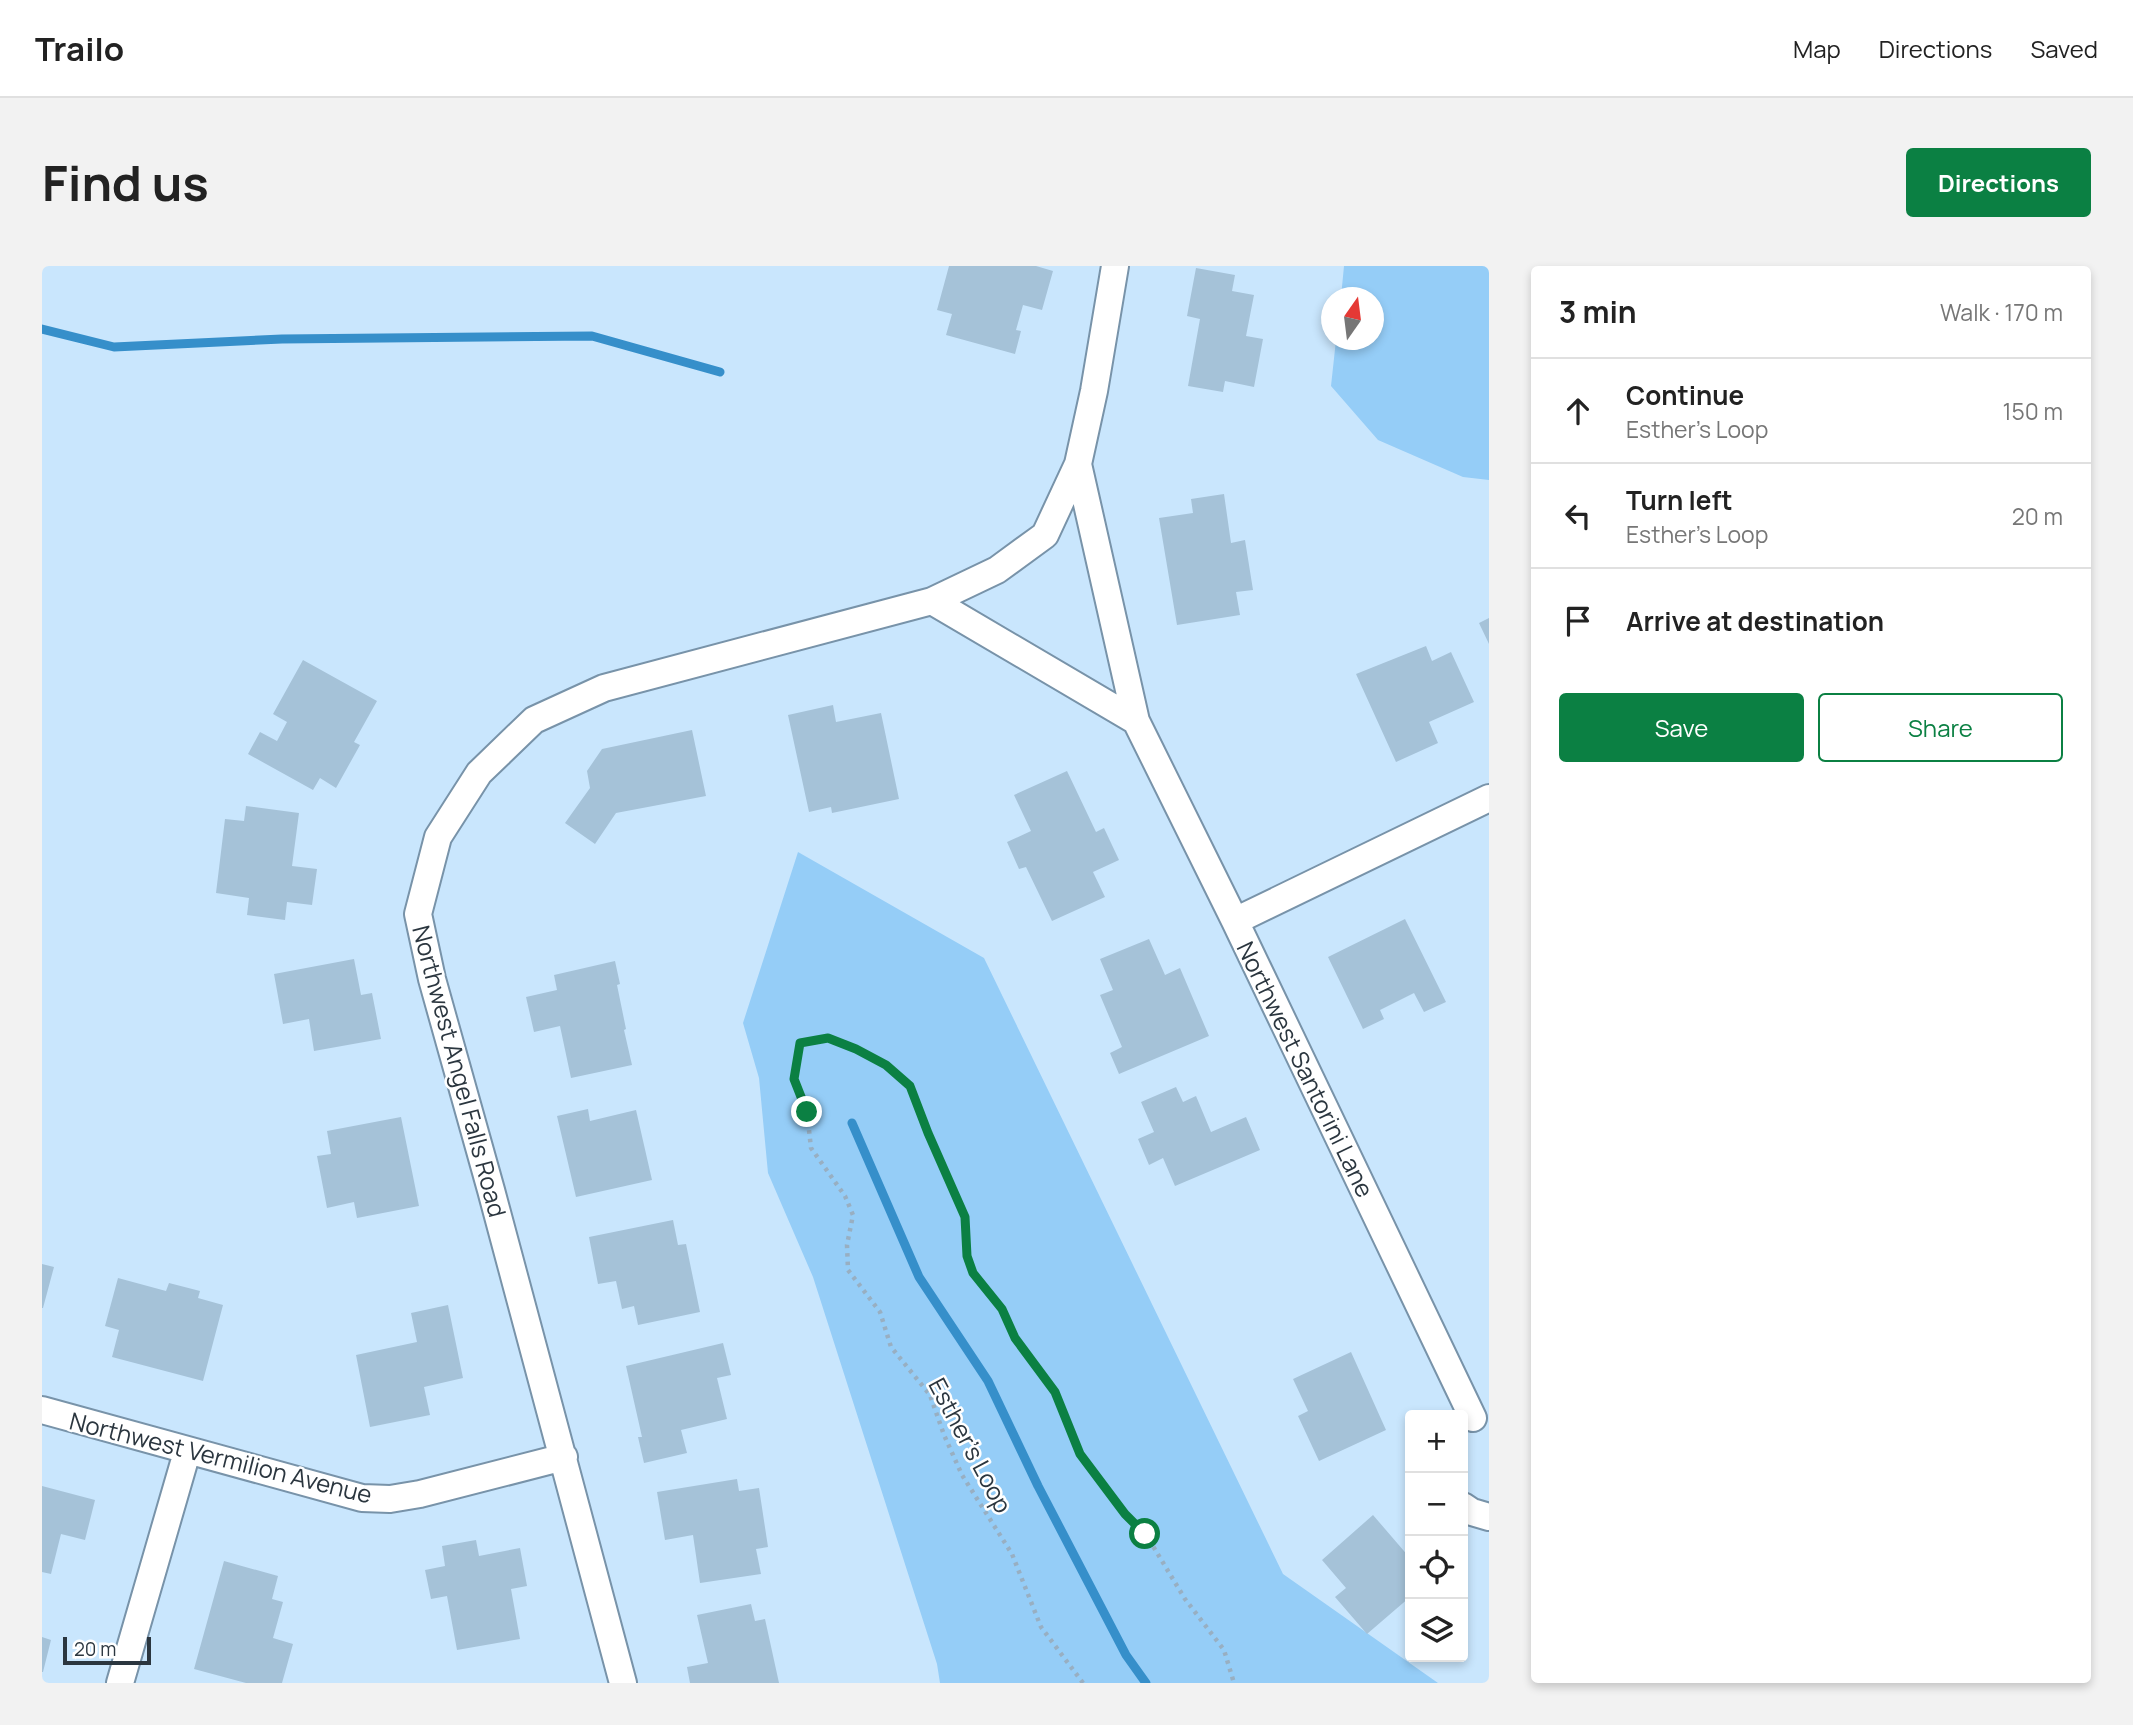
<!DOCTYPE html>
<meta charset="utf-8">
<style>
body{margin:0;font-family:Manrope,sans-serif;background:#f2f2f2;color:#222}
.controls{position:absolute;right:21px;bottom:21px;display:grid;overflow:hidden;border-radius:7px;box-shadow:0 4px 10px #0003}
.controls button{width:63px;height:63px;display:grid;place-items:center;padding:0;border:0;border-bottom:2px solid #e0e0e0;background:#fff;color:#222;font:35px sans-serif}
.compass{position:absolute;left:1279px;top:21px;width:63px;height:63px;border-radius:50%;background:#fff;box-shadow:0 4px 10px #0003;rotate:14deg}
.scale{position:absolute;left:21px;bottom:18px;width:88px;box-sizing:border-box;padding-left:7px;border:4px solid #2b363f;border-top:0;font-size:19px;line-height:24px;white-space:nowrap;color:#2b363f;-webkit-text-stroke:5px #fff;paint-order:stroke}
.stop{position:absolute;width:21px;height:21px;margin:-16px;border:5px solid #0b8043;border-radius:50%;background:#fff}
.stop.end{background:#0b8043;border-color:#fff;box-shadow:0 2px 7px #0008}
.list{margin:0;padding:0;list-style:none}
h2{display:flex;justify-content:space-between;align-items:center;height:91px;margin:0;padding:0 28px;font-size:30px}
h2 small{font-size:23px;font-weight:400;color:#767676}
.list li{display:grid;grid-template-columns:46px 1fr auto;gap:21px;align-items:center;box-sizing:border-box;height:105px;padding:0 28px;border-top:2px solid #e0e0e0}
.list b{display:block;font-size:26px;white-space:nowrap}
.list p{margin:0;font-size:23px;white-space:nowrap;color:#767676}
.list em{font-size:23px;font-style:normal;color:#767676}
.actions{display:flex;gap:14px;padding:21px 28px}
.actions a{flex:1;padding:16px 0;border:2px solid #0b8043;border-radius:7px;text-align:center;font-size:24px;color:#0b8043}
.actions .main{background:#0b8043;color:#fff}
.icon{flex:none;width:38px;height:38px;fill:none;stroke:currentColor;stroke-width:2;stroke-linecap:round;stroke-linejoin:round}
.map{position:relative;flex:none;width:1447px;height:1417px;overflow:hidden;border-radius:7px}
header{display:flex;align-items:center;gap:42px;box-sizing:border-box;height:98px;padding:0 35px;background:#fff;border-bottom:2px solid #e0e0e0}
header strong{font-size:33px}
nav{display:flex;gap:38px;margin-inline-start:auto;font-size:24px}
.intro{display:flex;align-items:center;justify-content:space-between;box-sizing:border-box;height:168px;padding:0 42px}
h1{margin:0;font-size:49px}
.button{padding:18px 32px;border-radius:7px;background:#0b8043;color:#fff;font-size:24px;font-weight:700}
main{display:flex;gap:42px;padding:0 42px}
aside{flex:1;background:#fff;border-radius:7px;box-shadow:0 4px 10px #0003}
.map>svg:first-child{display:block}
</style>
<header>
<strong>Trailo</strong>
<nav><a>Map</a><a>Directions</a><a>Saved</a></nav>
</header>
<div class="intro"><h1>Find us</h1><a class="button">Directions</a></div>
<main>
<div class="map">
<svg width="1447" height="1417" viewBox="0 0 1447 1417">
<rect width="100%" height="100%" fill="#c9e6fd"/>
<path fill="#95cdf7" d="M1302 0H1447V214L1421 211 1336 174 1289 120 1294 74H1332V32L1299 31Z
M756 586 942 692 1241 1308 1396 1417H898L895 1398 771 1011 726 907 717 812 701 757Z"/>
<g fill="none" stroke-linecap="round" stroke-linejoin="round">
<path stroke="#368fca" stroke-width="9" d="M0 63 72 81 240 73 550 70 678 106
M810 857 877 1011 946 1115 996 1220 1084 1389 1104 1417"/>
</g>
<path fill="#a5c2d8" d="M907 0H994L1011 5 1000 44 981 39 974 64 979 65 973 88 904 69 910 48 895 44Z
M1154 2 1193 9 1190 25 1212 29 1204 70 1221 73 1212 121 1183 115 1181 126 1146 120 1158 53 1145 50Z
M1182 228 1189 277 1203 274 1211 324 1194 326 1198 349 1135 359 1117 252 1151 247 1149 233Z
M1447 352V378L1437 357Z
M1384 380 1390 395 1409 386 1432 436 1387 456 1396 477 1354 496 1314 408Z
M261 394 335 435 312 476 318 479 294 522 278 512 271 524 206 488 218 466 235 475 245 456 231 448Z
M791 439 794 456 839 447 857 533 790 547 789 541 767 546 746 449Z
M650 464 664 530 574 547 553 578 523 557 548 522 545 505 560 483Z
M1025 505 1054 566 1062 562 1077 594 1051 606 1063 631 1010 655 984 601 977 603 965 576 989 565 972 529Z
M204 540 257 547 250 600 275 603 270 639 245 636 243 654 205 649 207 632 174 627 183 553 202 555Z
M1363 653 1404 736 1382 746 1372 727 1338 744 1342 753 1321 763 1286 691Z
M1107 673 1123 709 1138 702 1167 770 1077 808 1068 787 1080 781 1058 729 1071 724 1058 693Z
M312 693 319 729 330 727 339 773 272 785 267 753 241 758 232 708Z
M573 695 578 718 575 719 584 763 582 764 590 799 529 812 518 760 492 766 484 731 515 724 512 709Z
M1134 821 1141 836 1154 830 1169 866 1204 851 1218 884 1133 920 1121 892 1107 899 1096 873 1112 866 1099 836Z
M546 843 548 855 594 844 610 914 534 931 515 850Z
M359 851 377 940 315 952 312 936 285 942 275 890 289 888 285 865Z
M631 954 636 979 644 978 658 1046 596 1059 592 1040 580 1043 574 1015 556 1018 547 971Z
M0 998 12 1001 1 1042H0Z
M76 1012 124 1025 127 1017 158 1025 156 1032 181 1039 161 1115 70 1091 77 1064 63 1060Z
M406 1039 421 1112 382 1121 388 1149 328 1161 314 1089 375 1076 369 1047Z
M681 1077 689 1109 675 1112 685 1153 639 1164 645 1187 602 1197 596 1171H600L584 1100Z
M1309 1086 1344 1164 1277 1195 1256 1150 1266 1145 1251 1113Z
M695 1213 697 1225 717 1222 726 1281 714 1283 719 1308 658 1317 651 1269 623 1274 615 1226Z
M0 1220 53 1234 43 1274 19 1268 9 1308 0 1306Z
M1331 1249 1368 1292V1331L1325 1368 1293 1331 1304 1322 1280 1294Z
M434 1274 437 1290 478 1282 485 1320 469 1323 478 1373 415 1384 405 1330 389 1333 383 1304 403 1300 400 1280Z
M182 1295 236 1310 230 1333 241 1336 231 1372 251 1378 240 1417H204L152 1403Z
M709 1338 713 1355 723 1353 737 1417H648L645 1401 666 1397 655 1349Z
M0 1371 9 1374 1 1406H0Z"/>
<g fill="none" stroke-linecap="round" stroke-linejoin="round">
<g stroke="#7893a9" stroke-width="30">
<path id="street" d="M1036 198 1094 455 1193 655 1431 1152
M890 335 1094 455
M1193 655 1447 532
M0 1144 320 1232 348 1233 378 1228 522 1191
M1421 1240 1430 1246 1447 1251
M78 1417 145 1186
M581 1417 449 924 390 713 376 648 396 571 437 507 492 454 562 422 890 335 955 304 1003 269 1036 198 1052 125 1073 0"/>
</g>
<path stroke="#98afc2" stroke-width="4.5" stroke-dasharray="3.5 5" stroke-linecap="butt" d="M1041 1417 999 1361 970 1288 920 1209 902 1169 888 1129 849 1081 838 1046 806 1004 805 979 811 949 803 930 769 882 765 846 752 812 758 777 786 772 814 783 844 799 868 820 886 867 923 951 925 990 931 1007 960 1043 973 1072 1013 1126 1039 1187 1083 1248 1103 1267 1143 1333 1182 1384 1192 1417"/>
<use href="#street" stroke="#fff" stroke-width="26"/>
</g>
<g fill="none" stroke-linecap="round" stroke-linejoin="round">
<path stroke="#0b8043" stroke-width="9" d="M765 846 752 813 758 777 786 772 814 783 844 799 868 820 886 867 923 951 925 990 931 1007 960 1043 973 1072 1013 1126 1038 1188 1083 1248 1103 1268"/>
</g>
<g text-anchor="middle" dominant-baseline="central" stroke-width="5" stroke-linejoin="round" paint-order="stroke">
<g font-size="24" fill="#2b363f" stroke="#fff">
<text transform="translate(1264 803) rotate(64)">Northwest Santorini Lane</text>
<text transform="translate(418 805) rotate(75)">Northwest Angel Falls Road</text>
<text transform="translate(929 1179) rotate(62)">Esther's Loop</text>
<text transform="translate(179 1191) rotate(14)">Northwest Vermilion Avenue</text>
</g>
</g>
</svg>
<div class="controls">
<button>+</button>
<button>−</button>
<button><svg class="icon" aria-label="locate" viewBox="0 0 24 24"><circle cx="12" cy="12" r="6"/><path d="M12 2v4M12 18v4M2 12h4M18 12h4"/></svg></button>
<button><svg class="icon" aria-label="layers" viewBox="0 0 24 24"><path d="M12 4l9 5-9 5-9-5zM3 14l9 5 9-5"/></svg></button>
</div>
<svg class="compass" viewBox="-18 -18 36 36"><path d="M0-13l5 13h-10z" fill="#e53935"/><path d="M0 13l5-13h-10z" fill="#767676"/></svg>
<div class="scale">20 m</div>
<div class="stop" style="left:1103px;top:1268px"></div>
<div class="stop end" style="left:765px;top:846px"></div>
</div>
<aside>
<h2>3 min<small>Walk · 170 m</small></h2>
<ul class="list">
<li><svg class="icon" aria-label="ahead" viewBox="0 0 24 24"><path d="M12 20V5M6 11l6-6 6 6"/></svg><div><b>Continue</b><p>Esther's Loop</p></div><em>150 m</em></li>
<li><svg class="icon" aria-label="left" viewBox="0 0 24 24"><path d="M17 20v-9H6M10 6l-5 5 5 5"/></svg><div><b>Turn left</b><p>Esther's Loop</p></div><em>20 m</em></li>
<li><svg class="icon" aria-label="arrive" viewBox="0 0 24 24"><path d="M6 21V4h12l-3 4 3 4H6"/></svg><div><b>Arrive at destination</b></div></li>
</ul>
<div class="actions"><a class="main">Save</a><a>Share</a></div>
</aside>
</main>
